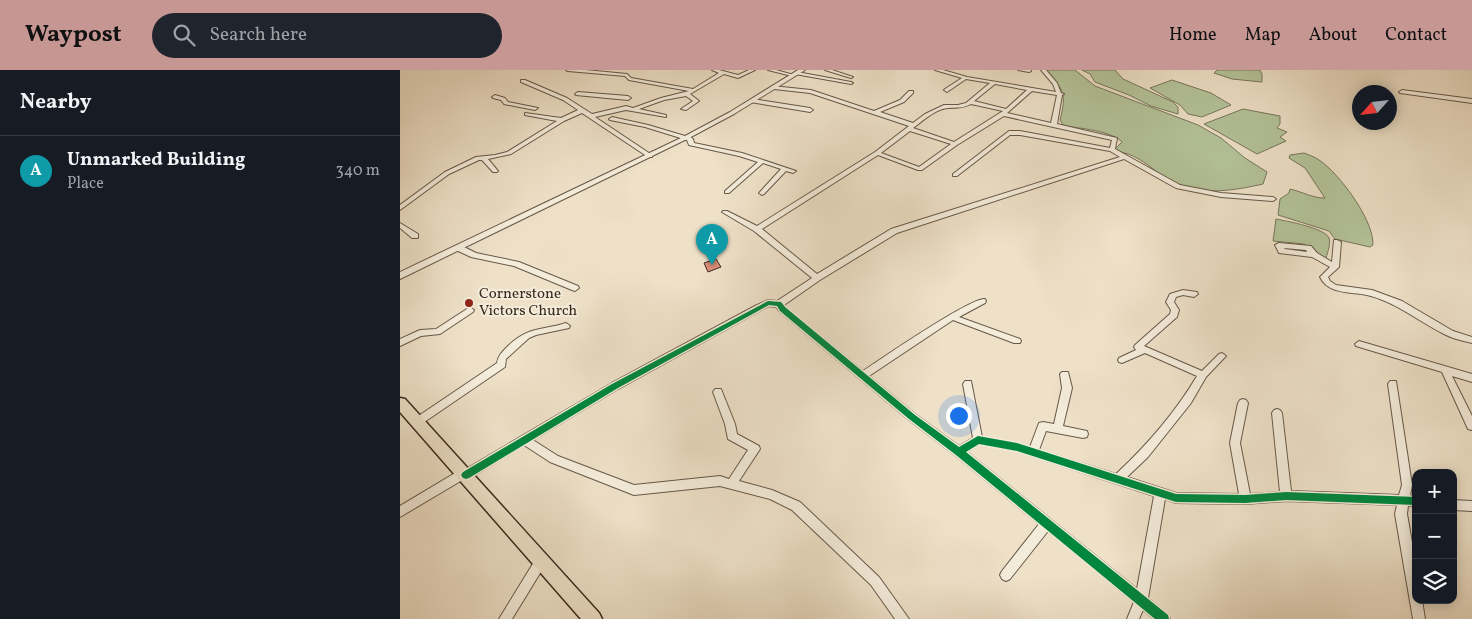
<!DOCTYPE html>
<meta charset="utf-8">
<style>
body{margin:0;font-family:Vollkorn,serif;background:#20242c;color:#f1f3f6}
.controls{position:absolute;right:15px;bottom:15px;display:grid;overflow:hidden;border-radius:10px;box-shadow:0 2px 12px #0003}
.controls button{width:45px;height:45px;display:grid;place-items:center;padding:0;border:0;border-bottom:1px solid #363941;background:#171b24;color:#f1f3f6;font:25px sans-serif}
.compass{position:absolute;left:952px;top:15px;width:45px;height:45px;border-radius:50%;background:#171b24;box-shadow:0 2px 12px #0003;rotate:243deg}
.you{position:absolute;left:558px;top:345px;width:18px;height:18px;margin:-12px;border:4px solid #fff;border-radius:50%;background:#1a73e8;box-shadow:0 0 0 8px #1a73e833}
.badge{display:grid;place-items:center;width:32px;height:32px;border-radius:50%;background:#c59692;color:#fff;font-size:16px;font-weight:700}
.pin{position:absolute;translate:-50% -41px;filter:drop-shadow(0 1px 2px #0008)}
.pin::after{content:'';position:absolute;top:26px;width:18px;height:15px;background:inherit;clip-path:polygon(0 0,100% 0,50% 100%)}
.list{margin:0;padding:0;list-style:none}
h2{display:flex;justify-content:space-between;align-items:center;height:65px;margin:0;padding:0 20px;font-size:21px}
h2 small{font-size:16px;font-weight:400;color:#9ea1a6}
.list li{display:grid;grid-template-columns:32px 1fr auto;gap:15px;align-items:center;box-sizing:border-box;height:70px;padding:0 20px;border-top:1px solid #363941}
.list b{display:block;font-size:19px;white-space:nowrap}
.list p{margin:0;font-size:16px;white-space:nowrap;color:#9ea1a6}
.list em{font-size:16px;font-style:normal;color:#9ea1a6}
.icon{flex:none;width:28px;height:28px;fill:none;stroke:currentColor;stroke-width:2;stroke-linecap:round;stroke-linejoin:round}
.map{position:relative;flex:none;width:1072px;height:549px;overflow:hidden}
header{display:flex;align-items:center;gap:30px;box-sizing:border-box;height:70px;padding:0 25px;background:#c59692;color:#111}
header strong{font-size:24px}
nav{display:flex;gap:28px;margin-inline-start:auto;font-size:18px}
.search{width:350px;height:45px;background:#20242c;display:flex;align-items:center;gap:12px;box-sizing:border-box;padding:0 18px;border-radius:28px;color:#9ea1a6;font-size:19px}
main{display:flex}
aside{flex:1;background:#171b24}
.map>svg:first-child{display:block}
</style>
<header>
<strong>Waypost</strong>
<div class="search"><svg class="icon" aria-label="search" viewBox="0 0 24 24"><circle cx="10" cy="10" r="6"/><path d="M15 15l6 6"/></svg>Search here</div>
<nav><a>Home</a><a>Map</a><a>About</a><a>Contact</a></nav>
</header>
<main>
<aside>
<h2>Nearby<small></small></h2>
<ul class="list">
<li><span class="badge" style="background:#0f9aa8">A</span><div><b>Unmarked Building</b><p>Place</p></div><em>340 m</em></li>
</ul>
</aside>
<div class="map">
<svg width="1072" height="549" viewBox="0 0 1072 549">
<rect width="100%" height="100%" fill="#eee1c8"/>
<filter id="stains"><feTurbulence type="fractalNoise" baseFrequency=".004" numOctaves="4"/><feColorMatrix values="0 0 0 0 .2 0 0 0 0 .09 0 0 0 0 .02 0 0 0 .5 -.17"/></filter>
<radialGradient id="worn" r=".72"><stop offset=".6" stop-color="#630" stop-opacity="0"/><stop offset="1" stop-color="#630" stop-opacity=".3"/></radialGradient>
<path fill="#b4c399" stroke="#77765c" d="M643 0H675L695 16 798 55 821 68 845 88 867 102 863 114C837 120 801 126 775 114 760 106 748 93 733 86 727 83 720 82 714 80L722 72C712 61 679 58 664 56L660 50C667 23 664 18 643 0Z
M682 0H715L723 9 773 32 778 37V44L751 36 729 25 695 12 690 4Z
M817 0H860L862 4V12L832 9 814 3Z
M772 10 811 23 831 35 802 47 788 44 780 35 750 18Z
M843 39 880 46V54L877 58 887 62 880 67 886 71 857 84 804 54Z
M904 83C909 85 915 87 919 90 939 103 974 150 973 175L970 177 935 169 929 161 878 145 880 129 889 123 890 119C903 122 912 128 925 128L905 98 889 88 890 85Z
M876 149C886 151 925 158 929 168 931 175 927 184 925 191L904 174 873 171Z"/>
<path fill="#da8e78" stroke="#3a2a1e" d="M316 189 321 197 308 202 304 193Z"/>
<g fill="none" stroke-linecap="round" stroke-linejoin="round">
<g stroke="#675848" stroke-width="2">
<path id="minor" d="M166 0H185L227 4 231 8 293 19 319 3 312 0H319L338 5 349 0H355L338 8 324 4 290 24 299 31 286 40 281 39 293 31 286 26 264 30 239 39 266 45V47L226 40 195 47 252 85V87H248L182 43 164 51 111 84 88 89 98 101 97 102H93L82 90H79L49 104 0 140V135L45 102 76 87 95 85 107 82 157 51 125 45V43L161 48 178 40 163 30 121 12V10H125L167 28 192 44 226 36 233 38 261 28 289 21 229 10 225 6 168 1Z
M368 0H376L394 5 392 6Z
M425 0H432L453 7 451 8Z
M535 0H543L567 7 656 22 653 14 641 0H646L657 13 661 23 664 24 662 25 657 54 717 68 715 79 780 115 821 123 873 127 876 129 873 131 821 127 776 118 724 89 497 163 420 210 384 235 385 237 463 301C481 289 571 227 585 229L586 231 585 233 559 247 620 269 621 271 620 273H614L553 250 469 306 515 344 559 376 573 368 563 314 565 311H571L582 367 617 373 630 377 639 353 643 352 654 354 662 318 660 304 662 302H668L672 318 663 356 687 361 688 364 687 367 683 368 646 361 639 380 716 404C747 375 775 343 797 306L745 283 722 293 719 292 718 290 719 288 736 280 734 277 735 275 770 244 771 240 766 232 770 224 783 220 797 222 798 224 794 227 783 225 776 227 774 232 779 240 777 247 744 276 802 301 819 284 822 283 826 286 806 307 791 333 748 387 727 407 776 423 839 424 830 373 838 333 840 330 843 329 846 330 848 333 840 373 850 424 880 422 872 343 874 340 877 339 880 340 882 343 891 421 999 425 1002 415 988 314 990 311H996L1012 415 1010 426H1016V436H1008L1007 444 1016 495V530H1022L1025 549H1013L995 444 997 435 886 431 845 434 776 433 765 429 748 528 768 545 770 549H754L743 540 739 549H727L734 532 648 461 610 509 606 511 602 509 600 505 602 501 639 454 555 385 509 350 379 241 376 237 369 236 361 240 218 319 133 370 158 386 234 415 320 406 329 409 348 380 328 369 325 354 313 322 315 319H321L335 354 337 364 359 376 360 379 339 411 372 420 400 432 479 507 509 549H495L471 515 392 440 370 429 320 416 234 425 150 392 124 375 70 408 64 409 0 447V436L60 400 66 399 212 313 355 236 368 230 377 231 412 208 354 161 322 142 323 141H327L357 156 475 82 509 56 410 23 374 19 371 17 372 16 411 20 474 41 500 30 509 21H513V23L504 32 480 42 513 53 525 44 544 35H558L566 33 590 13 566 9 547 22 544 20 545 19 562 8ZM595 14 627 20 606 39 574 31ZM632 21 657 25 651 53 607 43ZM571 34 603 41 554 72 513 58C523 51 535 39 548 38 557 37 562 39 571 34ZM604 46 712 70 710 78 620 61H609L553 104V106H557L610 65H620L710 81 720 87 491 159 417 204 362 159 478 85 518 100H522L557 75ZM510 61 551 74 519 97 481 83ZM579 374 617 381 754 426 737 519 567 382Z
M618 0H631V1L629 2Z
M397 2 451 12 453 13 451 14 395 4V3Z
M1002 20 1072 29V33L1000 23 999 22Z
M178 22 228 26 231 28 228 30 176 25 175 24Z
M95 25 105 28 108 32 138 38 135 40 104 34 101 30 93 28 92 27Z
M352 29 410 38 413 40 410 42 350 32 349 31Z
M212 47 248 55 285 66H289L293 69 294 73 342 83 396 101 393 103 386 101 364 124 362 125 359 123 360 122 381 99 363 93 329 123H325V121L358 92 339 86 289 75 287 70 245 57 210 50 209 49Z
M0 153 18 164V168H12L0 158Z
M934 170H937L941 172 939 197 928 207 930 211 936 215 972 220 1002 231 1053 261 1072 267V273C1064 271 1054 269 1046 265 1021 253 999 234 971 226 954 221 929 226 920 207L930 197 912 187 879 183 875 175 879 173 911 176 917 183 932 192ZM884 178 906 180 907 182 885 179Z
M56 176H62L76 183 119 192 178 216 179 218 175 221 172 220 114 196 71 187 56 180Z
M70 237 74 240 73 242 40 264 21 266 0 276V269L20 260 36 259Z
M166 253 170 256 169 258 136 265 129 268 106 289 105 297 20 355 17 356 14 355 12 352 14 349 97 293C98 286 102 282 107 277 128 256 141 261 166 253Z
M959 271 1072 304V312L1052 306 1072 346V360L1068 359 1042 302 956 276 955 274Z
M1053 430 1072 431V441L1053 440Z
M141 485 145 487 147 491 145 495 112 549H99L137 487Z"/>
</g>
<g stroke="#675848" stroke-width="2">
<path id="tertiary" d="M398 0H405L334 44 289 68 0 209V202L285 66 330 42Z"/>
</g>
<g stroke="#3a2a1e" stroke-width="3">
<path id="primary" d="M0 328 5 329 199 543 202 549H181L0 342Z"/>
</g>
<use href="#minor" fill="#f4ecdb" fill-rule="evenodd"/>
<use href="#tertiary" fill="#f4ecdb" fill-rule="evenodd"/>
<use href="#primary" fill="#eee1c8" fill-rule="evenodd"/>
<g stroke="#f4ecdb" stroke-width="3">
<path id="cycleway" d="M368 231 381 232 385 237 515 345 559 377 578 366 617 373 776 424 845 425 886 422 1016 427V435L886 430 845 433 776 432 617 381 579 374 566 382 768 545 769 549H755L556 385 509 349 380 241 377 236 369 235 218 318 69 408 66 409 63 408 61 405 63 402 212 314Z"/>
</g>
<use href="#cycleway" fill="#00873e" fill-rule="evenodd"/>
</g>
<circle fill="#8f2418" stroke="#f4ecdb" stroke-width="2" cx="69" cy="233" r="5"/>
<g text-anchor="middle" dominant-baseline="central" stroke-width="4" stroke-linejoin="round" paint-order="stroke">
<g font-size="15" fill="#3a2a1e" stroke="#f4ecdb" text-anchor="start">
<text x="79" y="224">Cornerstone<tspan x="79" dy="17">Victors Church</tspan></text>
</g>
</g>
<rect width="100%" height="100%" filter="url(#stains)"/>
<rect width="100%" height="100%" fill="url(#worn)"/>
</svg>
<div class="controls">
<button>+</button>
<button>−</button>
<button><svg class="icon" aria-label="layers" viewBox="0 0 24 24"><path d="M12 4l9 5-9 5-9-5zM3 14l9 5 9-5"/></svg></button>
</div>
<svg class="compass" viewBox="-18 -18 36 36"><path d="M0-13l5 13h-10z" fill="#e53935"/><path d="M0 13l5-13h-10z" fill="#9ea1a6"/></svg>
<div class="you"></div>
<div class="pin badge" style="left:312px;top:195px;background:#0f9aa8">A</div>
</div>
</main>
